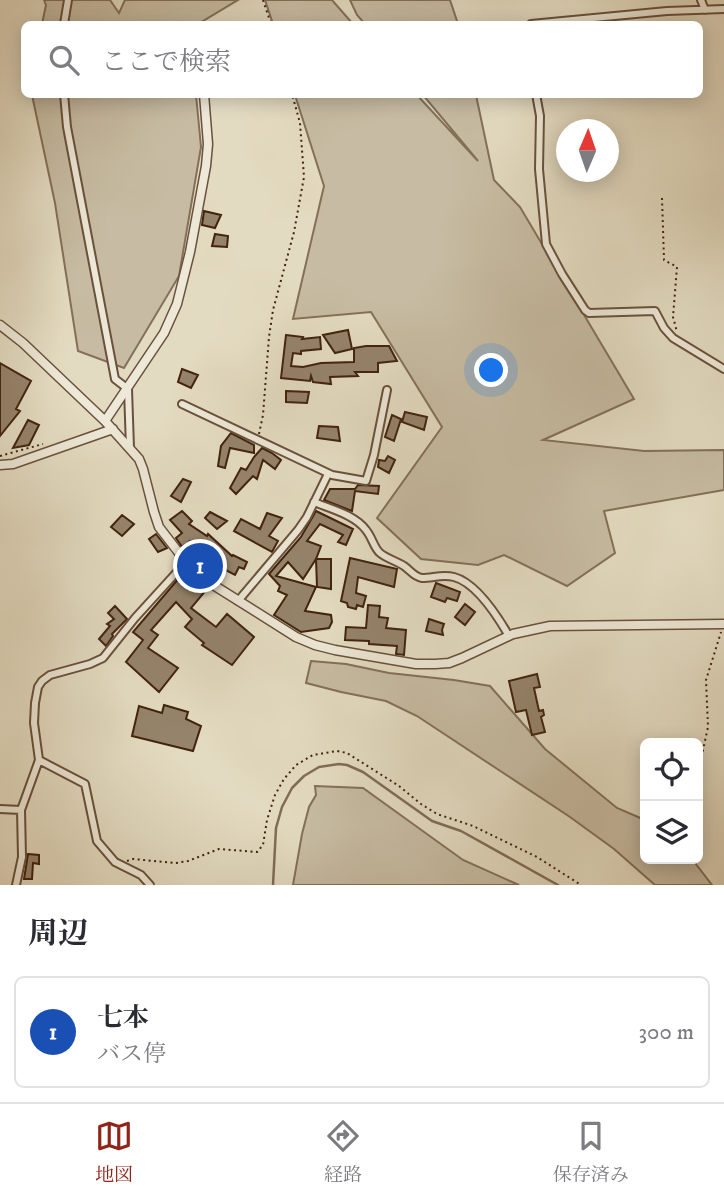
<!DOCTYPE html>
<html lang="ja">
<meta charset="utf-8">
<style>
body{margin:0;font-family:"IM FELL DW Pica","Noto Serif JP",serif;background:#f7f7f7;color:#2b2b33}
.controls{position:absolute;right:21px;bottom:21px;display:grid;overflow:hidden;border-radius:10px;box-shadow:0 4px 18px #0003}
.controls button{width:63px;height:63px;display:grid;place-items:center;padding:0;border:0;border-bottom:2px solid #e1e1e2;background:#fff;color:#2b2b33;font:35px sans-serif}
.compass{position:absolute;left:556px;top:119px;width:63px;height:63px;border-radius:50%;background:#fff;box-shadow:0 4px 18px #0003;rotate:2deg}
.you{position:absolute;left:492px;top:371px;width:24px;height:24px;margin:-18px;border:5px solid #fff;border-radius:50%;background:#1a73e8;box-shadow:0 0 0 10px #1a73e833}
.badge{display:grid;place-items:center;width:46px;height:46px;border-radius:50%;background:#8f2418;color:#fff;font-size:23px;font-weight:700}
.pin{position:absolute;translate:-50% -50%;border:4px solid #fff;box-shadow:0 2px 7px #0006}
.list{margin:0;padding:0;list-style:none}
h2{display:flex;justify-content:space-between;align-items:center;height:91px;margin:0;padding:0 28px;font-size:30px}
h2 small{font-size:23px;font-weight:400;color:#7c7c81}
.list li{display:grid;grid-template-columns:46px 1fr auto;gap:21px;align-items:center;box-sizing:border-box;height:112px;margin:0 14px 14px;padding:0 14px;border:2px solid #e1e1e2;border-radius:10px}
.list b{display:block;font-size:26px;white-space:nowrap}
.list p{margin:0;font-size:23px;white-space:nowrap;color:#7c7c81}
.list em{font-size:23px;font-style:normal;color:#7c7c81}
.icon{flex:none;width:38px;height:38px;fill:none;stroke:currentColor;stroke-width:2;stroke-linecap:round;stroke-linejoin:round}
.map{position:relative;flex:none;width:724px;height:885px;overflow:hidden}
.search{position:absolute;background:#fff;box-shadow:0 4px 18px #0003;left:21px;right:21px;top:21px;height:77px;display:flex;align-items:center;gap:18px;box-sizing:border-box;padding:0 24px;border-radius:10px;color:#7c7c81;font-size:26px}
.sheet{height:217px;background:#fff}
nav{display:flex;justify-content:space-around;align-items:center;box-sizing:border-box;height:98px;border-top:2px solid #e1e1e2;background:#fff;font-size:19px;color:#7c7c81}
nav a{display:grid;justify-items:center;gap:4px}
nav .on{color:#8f2418}
.map>svg:first-child{display:block}
</style>
<div class="map">
<svg width="724" height="885" viewBox="0 0 724 885">
<rect width="100%" height="100%" fill="#e3dbc1"/>
<filter id="stains"><feTurbulence type="fractalNoise" baseFrequency=".00286" numOctaves="4"/><feColorMatrix values="0 0 0 0 .2 0 0 0 0 .09 0 0 0 0 .02 0 0 0 .5 -.17"/></filter>
<radialGradient id="worn" r=".72"><stop offset=".6" stop-color="#630" stop-opacity="0"/><stop offset="1" stop-color="#630" stop-opacity=".3"/></radialGradient>
<path fill="#c7bca3" stroke="#847058" stroke-width="2" d="M44 0H110L119 13 125 0H238L198 24H42L46 5Z
M265 0H332L353 24H273Z
M350 0H450L458 24H365L357 15Z
M32 95H196L201 147 179 276 124 368 78 351 55 203Z
M295 95H417L478 161 423 95H476L494 180 520 207 634 399 543 440 644 451 724 450V490L604 511 615 553 567 586 504 555 478 565 421 559 377 518 442 427 371 312 293 319 324 186Z
M311 661 346 664 389 673 454 680 490 686 545 749 617 808 645 820V859H692L712 885H655L614 849 570 817 417 716 386 701 341 692 306 683Z
M315 786 363 788 463 860 519 885H293L302 834 309 807 316 795Z"/>
<g fill="none" stroke-linecap="round" stroke-linejoin="round">
<path stroke="#816c55" stroke-width="2.5" d="M273 885 276 828 282 807 292 788 304 776 319 767 339 764 347 765 363 772 432 821 461 831 558 885"/>
</g>
<path fill="#95836b" stroke="#41230e" stroke-width="2" d="M204 211 221 215 215 228 202 225Z
M215 234 228 236 227 247 212 246Z
M348 330 352 349 335 353 323 335Z
M286 335 303 337 302 339 320 337 321 349 301 351V354L293 353 291 366 303 367 321 363 354 362V348L366 346H389L397 361 378 363V372H355L358 376 330 377 331 384 313 382 311 376 310 381 281 378Z
M0 363 31 381 16 409 20 411 0 436Z
M182 369 198 375 191 388 178 382Z
M286 391 309 392 307 403 286 402Z
M405 412 427 417 424 430 402 422Z
M392 415 401 419 394 441 385 437Z
M28 420 39 425 29 445 13 448Z
M319 426 338 427 340 441 317 438Z
M231 433 254 445V453L230 448 225 468 218 466 221 446Z
M262 448 272 453 281 460 275 469 263 460 257 479 253 476 236 494 230 488 241 468 246 470 254 457Z
M388 456 395 460 389 473 378 467 379 460 385 461Z
M183 479 191 482 181 502 171 496Z
M358 485 379 486 378 494 355 491 352 511 324 500 330 489H355Z
M182 511 192 521 189 524 207 536 208 534 232 556 233 555 247 562 244 569 239 567 235 575 220 567 219 570 190 541 182 547 176 538 182 533 170 520Z
M316 511 353 529 346 545 338 542 343 535 320 524 307 541 321 546 316 559 303 579 288 562 276 576 316 587 305 611 331 615 332 622 329 628 301 632 274 615 287 595 278 591 280 586 269 574 301 537Z
M210 512 227 521 217 529 205 518Z
M267 513 282 518 269 536 278 541 272 552 234 531 241 519 260 529Z
M122 515 134 524 122 536 111 527Z
M156 534 167 548 158 552 149 539Z
M350 558 397 569 394 587 358 577 356 593 366 596 363 607 357 605 356 609 348 607 347 603 341 601Z
M316 559H331V589L317 587Z
M185 571 207 589 191 608 216 627 227 614 254 637 232 665 202 645 204 643 185 627 192 619 176 602 151 630 158 635 148 648 178 668 159 692 126 662 143 640 133 632Z
M436 583 460 592 457 601 447 598 445 602 431 597Z
M465 604 475 612 465 625 455 617Z
M368 605 380 606 379 617 388 618 386 628 406 630 404 655 396 654 397 646 369 644V641L345 640 346 627 366 628Z
M115 606 127 619 112 634 113 636 106 646 99 639 110 626 107 624 114 619 108 613Z
M429 619 444 624 442 630 443 635 426 631Z
M537 674 540 687 534 688 539 711 543 710 544 715 541 717 545 732 532 735 526 710 516 712 509 681Z
M164 705 188 712 186 719 201 726 193 751 132 736 139 706 162 713Z
M28 854 39 855V864L33 863 32 879H24Z"/>
<g fill="none" stroke-linecap="round" stroke-linejoin="round">
<g stroke="#6a513b" stroke-width="10">
<path id="minor" d="M701 0 705 10
M64 24 68 0
M531 24 667 11 724 9
M64 94 67 127 115 379 128 389 130 448
M536 94 540 116 539 169 546 244 562 274 585 310 589 313 655 311 664 328 673 338 724 369
M182 404 332 475 366 481 374 455 387 390
M314 502C331 509 355 515 366 530 372 537 374 548 380 553 387 559 397 561 404 566 410 570 414 577 422 578 433 578 442 574 454 577 477 583 498 617 509 636
M238 601 298 530 307 517 328 474
M39 760 85 784 97 841 115 862 141 875 150 885
M0 809 21 810
M16 885 22 857 21 810 39 760 34 723 35 703 38 687 42 681 50 675 90 664 103 658 135 618 186 562"/>
</g>
<g stroke="#6a513b" stroke-width="11">
<path id="tertiary" d="M0 325 23 343 105 421 139 459 143 469 154 512 159 527 186 562 207 581 296 637 315 645 335 650 416 664H435L449 663 462 658 513 634 550 626 724 624
M105 421 164 333 177 304 190 252 206 166 208 144 204 94
M0 465 13 464 113 429"/>
</g>
<path stroke="#41230e" stroke-width="2" stroke-dasharray="2 3.5" stroke-linecap="butt" d="M263 0 271 24
M662 198 664 260 677 267 673 317 677 332
M259 434 263 415 269 337 273 310 294 232 304 177 300 123 292 94
M0 456 43 444
M698 773 708 727 706 680 721 632
M127 861 133 859 176 863 188 861 219 849 257 852 263 845 267 820 275 795 284 779 296 765 313 755 337 751 347 753 399 786 421 804 437 814 473 826 537 857 581 885"/>
<use href="#minor" stroke="#ede8d7" stroke-width="6"/>
<use href="#tertiary" stroke="#ede8d7" stroke-width="8"/>
</g>
<rect width="100%" height="100%" filter="url(#stains)"/>
<rect width="100%" height="100%" fill="url(#worn)"/>
</svg>
<div class="controls">
<button><svg class="icon" aria-label="locate" viewBox="0 0 24 24"><circle cx="12" cy="12" r="6"/><path d="M12 2v4M12 18v4M2 12h4M18 12h4"/></svg></button>
<button><svg class="icon" aria-label="layers" viewBox="0 0 24 24"><path d="M12 4l9 5-9 5-9-5zM3 14l9 5 9-5"/></svg></button>
</div>
<svg class="compass" viewBox="-18 -18 36 36"><path d="M0-13l5 13h-10z" fill="#e53935"/><path d="M0 13l5-13h-10z" fill="#7c7c81"/></svg>
<div class="you"></div>
<div class="pin badge" style="left:200px;top:566px;background:#1a4fb4">1</div>
<div class="search"><svg class="icon" aria-label="search" viewBox="0 0 24 24"><circle cx="10" cy="10" r="6"/><path d="M15 15l6 6"/></svg>ここで検索</div>
</div>
<section class="sheet">
<h2>周辺<small></small></h2>
<ul class="list">
<li><span class="badge" style="background:#1a4fb4">1</span><div><b>七本</b><p>バス停</p></div><em>300 m</em></li>
</ul>
</section>
<nav>
<a class="on"><svg class="icon" aria-label="map" viewBox="0 0 24 24"><path d="M3 6l6-2 6 2 6-2v14l-6 2-6-2-6 2zM9 4v14M15 6v14"/></svg>地図</a>
<a><svg class="icon" aria-label="directions" viewBox="0 0 24 24"><path d="M12 3l9 9-9 9-9-9zM9 14v-3h6M13 9l2 2-2 2"/></svg>経路</a>
<a><svg class="icon" aria-label="saved" viewBox="0 0 24 24"><path d="M7 4h10v16l-5-4-5 4z"/></svg>保存済み</a>
</nav>
